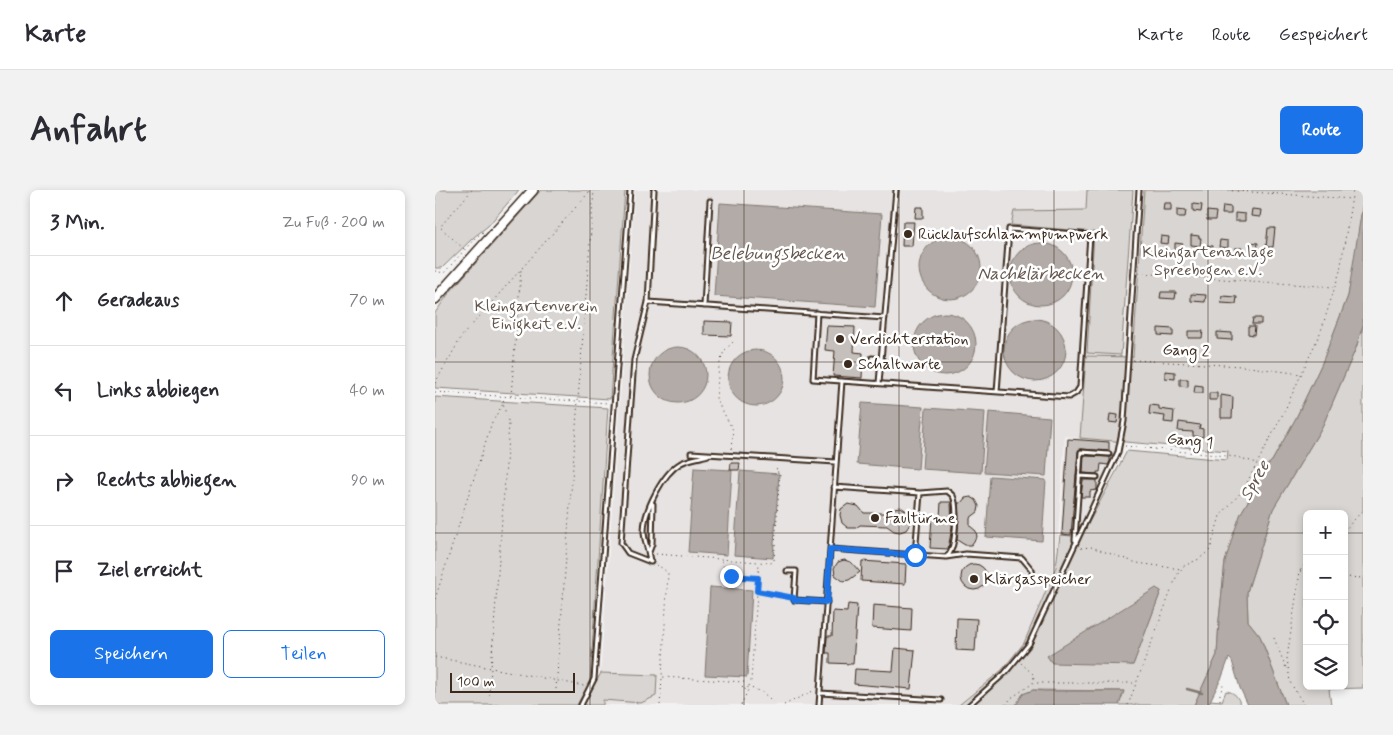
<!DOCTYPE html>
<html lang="de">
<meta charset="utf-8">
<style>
body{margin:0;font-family:Mynerve,sans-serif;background:#f2f2f3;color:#2b2b33}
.controls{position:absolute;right:15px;bottom:15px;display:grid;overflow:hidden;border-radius:8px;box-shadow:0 2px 8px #0003}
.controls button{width:45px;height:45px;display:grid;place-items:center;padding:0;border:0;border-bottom:1px solid #e1e1e2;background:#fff;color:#2b2b33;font:25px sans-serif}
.scale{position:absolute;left:15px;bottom:12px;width:125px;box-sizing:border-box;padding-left:5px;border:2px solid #3b2a1e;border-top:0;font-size:14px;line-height:18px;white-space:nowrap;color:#3b2a1e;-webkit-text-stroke:4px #fff;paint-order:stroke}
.stop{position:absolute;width:15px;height:15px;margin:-11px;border:4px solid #1a73e8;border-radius:50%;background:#fff}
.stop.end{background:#1a73e8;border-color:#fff;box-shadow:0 1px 5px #0008}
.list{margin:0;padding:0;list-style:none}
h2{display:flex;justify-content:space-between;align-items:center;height:65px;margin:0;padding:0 20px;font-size:21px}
h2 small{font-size:16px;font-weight:400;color:#7c7c81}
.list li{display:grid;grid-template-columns:32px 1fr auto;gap:15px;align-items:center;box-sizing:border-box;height:90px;padding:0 20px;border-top:1px solid #e1e1e2}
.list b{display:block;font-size:19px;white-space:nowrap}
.list em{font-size:16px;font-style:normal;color:#7c7c81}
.actions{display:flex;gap:10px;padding:15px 20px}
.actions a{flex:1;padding:11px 0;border:1px solid #1a73e8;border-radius:8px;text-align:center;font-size:18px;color:#1a73e8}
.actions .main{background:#1a73e8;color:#fff}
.icon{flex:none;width:28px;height:28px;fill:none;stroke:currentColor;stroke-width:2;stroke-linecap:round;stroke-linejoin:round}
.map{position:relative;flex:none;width:928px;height:515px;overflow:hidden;border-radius:8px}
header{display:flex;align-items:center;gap:30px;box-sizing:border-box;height:70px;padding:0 25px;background:#fff;border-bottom:1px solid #e1e1e2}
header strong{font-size:24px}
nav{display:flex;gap:28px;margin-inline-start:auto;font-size:18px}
.intro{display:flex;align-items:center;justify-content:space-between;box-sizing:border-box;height:120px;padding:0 30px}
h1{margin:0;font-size:35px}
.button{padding:12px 22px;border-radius:8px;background:#1a73e8;color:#fff;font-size:18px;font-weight:700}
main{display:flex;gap:30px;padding:0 30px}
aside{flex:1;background:#fff;border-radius:8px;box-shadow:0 2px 8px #0003}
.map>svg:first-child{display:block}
</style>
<header>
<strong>Karte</strong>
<nav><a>Karte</a><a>Route</a><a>Gespeichert</a></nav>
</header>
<div class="intro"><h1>Anfahrt</h1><a class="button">Route</a></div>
<main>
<aside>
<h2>3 Min.<small>Zu Fuß · 200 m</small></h2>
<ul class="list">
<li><svg class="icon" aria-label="ahead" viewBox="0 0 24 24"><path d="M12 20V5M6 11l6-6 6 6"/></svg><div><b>Geradeaus</b></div><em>70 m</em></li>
<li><svg class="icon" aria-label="left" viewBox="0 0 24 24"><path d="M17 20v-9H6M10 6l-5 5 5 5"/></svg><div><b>Links abbiegen</b></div><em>40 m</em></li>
<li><svg class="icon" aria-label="right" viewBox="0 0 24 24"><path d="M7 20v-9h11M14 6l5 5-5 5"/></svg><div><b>Rechts abbiegen</b></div><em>90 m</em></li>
<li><svg class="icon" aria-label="arrive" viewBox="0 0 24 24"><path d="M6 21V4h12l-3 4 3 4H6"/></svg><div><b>Ziel erreicht</b></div></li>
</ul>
<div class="actions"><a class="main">Speichern</a><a>Teilen</a></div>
</aside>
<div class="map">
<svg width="928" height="515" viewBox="0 0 928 515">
<rect width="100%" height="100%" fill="#f3f2f2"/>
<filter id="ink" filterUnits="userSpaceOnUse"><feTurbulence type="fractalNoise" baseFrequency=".02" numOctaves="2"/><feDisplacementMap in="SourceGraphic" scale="10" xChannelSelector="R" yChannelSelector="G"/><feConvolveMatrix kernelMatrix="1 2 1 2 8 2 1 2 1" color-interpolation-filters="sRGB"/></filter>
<g filter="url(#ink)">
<path fill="#e6e3e2" d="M200 0H699L687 167 651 166 645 248 683 252 681 261 643 342 637 346 625 345 631 248H643L630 246 621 377 589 453 567 480 524 515H150L165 487Z"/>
<path fill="#d8d5d2" stroke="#8a8078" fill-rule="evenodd" d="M0 0H84L53 36 39 47 7 78H0Z
M106 0H190L175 209 0 198V123L14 103Z
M652 0H698L686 165 652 163 659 42 576 35 579 21 651 20Z
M709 0H928V12L921 63 913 106 887 173 861 228 837 271 829 278 821 298 806 323 790 372 784 430 782 465 759 515H684L689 501 598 500 588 504 581 515H524L567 480 589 453 621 377 625 345 637 346 643 342 634 374 643 353 692 261 792 270 793 261 645 248 651 166 698 167ZM726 401 698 475H694Z
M928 135V498L894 499 896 515H851L825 446 813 431 812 402 838 319 887 237 921 158ZM872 324H909V496H872Z
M0 207 173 218 155 491 142 515H0Z
M166 483 222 485 221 506 206 513 168 510V515H148Z
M791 501C799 502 804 507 805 515H773L775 510 787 511Z"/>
<path fill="#b2aba7" stroke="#827770" d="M928 12V135L921 158 887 237 838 319 812 402 813 431 825 446 851 515H813L805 498 797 471 794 468 787 487 773 515H759L782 465 784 430 790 372 798 345 806 323 821 298 829 278 837 271 861 228 887 173 913 106Z
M285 13 447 24 440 117 279 106Z
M484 78a31 31 0 1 1 62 0a31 31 0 1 1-62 0Z
M575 84a31 31 0 1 1 62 0a31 31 0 1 1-62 0Z
M479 154a31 31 0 1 1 62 0a31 31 0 1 1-62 0Z
M569 160a31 31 0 1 1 62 0a31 31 0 1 1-62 0Z
M215 185a28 28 0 1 1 56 0a28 28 0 1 1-56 0Z
M293 188a28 28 0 1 1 56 0a28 28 0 1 1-56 0Z
M427 213 488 217 483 279 422 274Z
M491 218 550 222 546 283 487 279Z
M554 222 615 227 611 286 549 282Z
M259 278 297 280 292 365 253 362Z
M305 281 344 284 338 368 299 365Z
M555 286 611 290 607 351 551 347Z
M275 397 317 400 312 487 270 485Z
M721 398 726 401 698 475 617 473 612 466Z
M598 500 609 501H689L684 515H581L588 504Z"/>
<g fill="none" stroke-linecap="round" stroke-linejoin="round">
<path stroke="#827770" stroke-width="2.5" d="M752 499 767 503"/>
</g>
<path fill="#c6c0bd" stroke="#3b2a1e" d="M729 13H736V20H728Z
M758 14 767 15 766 22 758 21Z
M788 16 796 17V24H787Z
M481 17H488V28H480Z
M742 19 751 20 750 27H742Z
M817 19 826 20 825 27 816 26Z
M772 21 781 22 780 30H772Z
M800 23 810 24V31H800Z
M468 32H479L477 56H467Z
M833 38H840L838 57H831Z
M756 45 764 46V48H766L765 56 756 55Z
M726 46 734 47 733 54 725 53Z
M785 50 793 51V58L784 57Z
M815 52 823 53 822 60 815 59Z
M740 53 748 54V61H740Z
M770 55 778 56V63H770Z
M800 58H808L807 65H800Z
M726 102H741L740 109 725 108Z
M756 104 771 105 770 112 756 111Z
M787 106 802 107 801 114 786 113Z
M818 128H826V134H817Z
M269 131 297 132 296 146 269 145Z
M392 136 420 137 419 162 428 163 427 188 398 186 400 161 390 160Z
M813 136H820L819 145 813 144Z
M723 138 738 139V146L723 145Z
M753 141H768L767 148H753Z
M782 142 797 143V150L782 149Z
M730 181 740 182V189L730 188Z
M745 189H753V197L745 196Z
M760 195 768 196V203H759Z
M774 203H782V210H774Z
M786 205 798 207 797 228H786Z
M715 215 724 216V219L739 221 738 233 729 232 730 226 714 224Z
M675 224 683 225 682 233 674 232Z
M744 232 765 235 764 238 768 239V247L758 246V242L743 241Z
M633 249 674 252V261L646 259 643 261 636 345 627 344Z
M649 266 675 267V271L673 275 666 274 665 282H662V284L648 283Z
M296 273H305L304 280H295Z
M648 290H662V300L655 301V307H646Z
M536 307 541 310 544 316 543 322 535 328V336L541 341 542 347 536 355H530L522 350 524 328 523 313H526L530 308Z
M506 312H516L517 337 513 359 495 358 497 327H505Z
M413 314 423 316 429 323H454L459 318 466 317 474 323 476 333 471 340 465 342 459 341 452 336 425 335 421 338H413L407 333 405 325 406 319Z
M409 370 416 372 425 382 414 390 408 391 400 385 399 378 403 372Z
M427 371 471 374 470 394 426 391Z
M526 387a13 13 0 1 1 26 0a13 13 0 1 1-26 0Z
M413 414 422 415 418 474 395 473V463H391L392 446H397L398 421 412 422Z
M438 415 477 418 476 441 437 438Z
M522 428 542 429 540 461 521 460Z
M460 458 480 460 476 499 419 494 420 479 458 481Z"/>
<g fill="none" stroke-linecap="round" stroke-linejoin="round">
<g stroke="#3b2a1e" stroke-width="7">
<path id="service" d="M219 0 213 112 450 128
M213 112 199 170 186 353 193 363 216 372
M269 116 275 11
M382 123 378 189C463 195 549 201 634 207L641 203 645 197 655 45 574 39 562 202
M437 168 447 169
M444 193 461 0
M256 263 401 272
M644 286 662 287
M399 297 485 303 512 301C514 302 516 304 518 306 523 315 521 361 512 366
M640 350 646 262 674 264
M395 359 511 367 531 364 587 368 597 380 598 386
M214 362 217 354 218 314
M480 365 485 303
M215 372C214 361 209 351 209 341 209 320 228 283 246 273 254 269 264 268 273 265
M352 381H361L359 410 392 412
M385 503 506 510
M146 515 159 489 195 0
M384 515 407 191
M534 515 570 483 594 454 683 262 689 231 704 0"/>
</g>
<g stroke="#3b2a1e" stroke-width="12">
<path id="tertiary" d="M0 109 98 0"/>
</g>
<path stroke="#3b2a1e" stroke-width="1" stroke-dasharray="1 4" stroke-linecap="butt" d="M787 0 917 9
M0 34 4 36
M29 59 5 37 37 0
M0 81 9 83 41 47 48 42
M704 83 899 97
M698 170 807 176 866 184
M0 193 27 146 156 0
M0 202 173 213
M76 206 86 80
M690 256 802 267 822 273
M296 259 298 240 281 209 284 176 289 161 300 150
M909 341 928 320
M646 358 656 357 702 373 746 379
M221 364 336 373 339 371 345 282H341L342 275
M287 371 291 384 322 388
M221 375 227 378 233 383 227 487 309 492 307 498 312 500 313 497 327 502 342 515
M865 381H872
M909 387 928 388
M323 401 353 408
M0 409 57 232 68 214 69 206
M839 448 851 478
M0 467 149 496
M586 473 599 485 598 493H698
M314 496 316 491 324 373
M121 499 159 0
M54 505 74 234 68 214
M225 515 227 488
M306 515 313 500
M349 515 378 501
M571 515 576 508 597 494
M693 515 742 385 749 376 764 369 775 360 785 326 808 300 849 222 886 141 905 81 918 0
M785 515V504L788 495
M869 515 855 492 852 468 865 381 872 371"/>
<use href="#service" stroke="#fff" stroke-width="3"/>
<use href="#tertiary" stroke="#fff" stroke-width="9"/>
</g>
</g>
<g fill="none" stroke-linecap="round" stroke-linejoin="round" filter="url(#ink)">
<path stroke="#1a73e8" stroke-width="6" d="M296 386 323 388 322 401 359 408V410L392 412 395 359 480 365"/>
</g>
<path fill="none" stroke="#3b2a1e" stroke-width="1" stroke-opacity="0.55" d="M155 0V515M309 0V515M464 0V515M619 0V515M773 0V515M0 172H928M0 343H872M909 343H928"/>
<g fill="#3b2a1e" stroke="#fff" stroke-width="2">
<circle cx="473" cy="44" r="5"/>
<circle cx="405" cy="149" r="5"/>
<circle cx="413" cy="174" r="5"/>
<circle cx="440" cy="328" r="5"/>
<circle cx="539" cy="389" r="5"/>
</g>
<g text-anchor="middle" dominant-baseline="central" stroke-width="5" stroke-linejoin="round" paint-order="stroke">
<g font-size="16" fill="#3b2a1e" stroke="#fff" text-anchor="start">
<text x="483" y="44">Rücklaufschlammpumpwerk</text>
<text x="415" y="149">Verdichterstation</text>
<text x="423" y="174">Schaltwarte</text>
<text x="450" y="328">Faultürme</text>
<text x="549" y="389">Klärgasspeicher</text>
</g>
<g font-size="16" fill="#62554b" stroke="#fff">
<text x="773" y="62">Kleingartenanlage<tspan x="773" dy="18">Spreebogen e.V.</tspan></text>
<text x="101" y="116">Kleingartenverein<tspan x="101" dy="18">Einigkeit e.V.</tspan></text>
</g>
<g font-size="16" fill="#3b2a1e" stroke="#fff">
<text transform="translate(751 161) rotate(3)">Gang 2</text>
<text transform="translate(755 251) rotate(6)">Gang 1</text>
</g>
<g font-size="18" font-style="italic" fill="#65574e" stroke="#fff">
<text x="343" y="64">Belebungsbecken</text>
<text x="606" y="84">Nachklärbecken</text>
<text transform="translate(820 291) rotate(-61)">Spree</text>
</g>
</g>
</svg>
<div class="controls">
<button>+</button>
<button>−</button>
<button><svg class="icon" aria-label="locate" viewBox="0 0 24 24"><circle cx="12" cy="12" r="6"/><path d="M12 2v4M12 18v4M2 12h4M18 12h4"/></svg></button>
<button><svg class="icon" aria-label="layers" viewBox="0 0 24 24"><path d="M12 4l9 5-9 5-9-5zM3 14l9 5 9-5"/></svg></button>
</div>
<div class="scale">100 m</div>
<div class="stop" style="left:480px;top:365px"></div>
<div class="stop end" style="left:296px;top:386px"></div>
</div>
</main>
